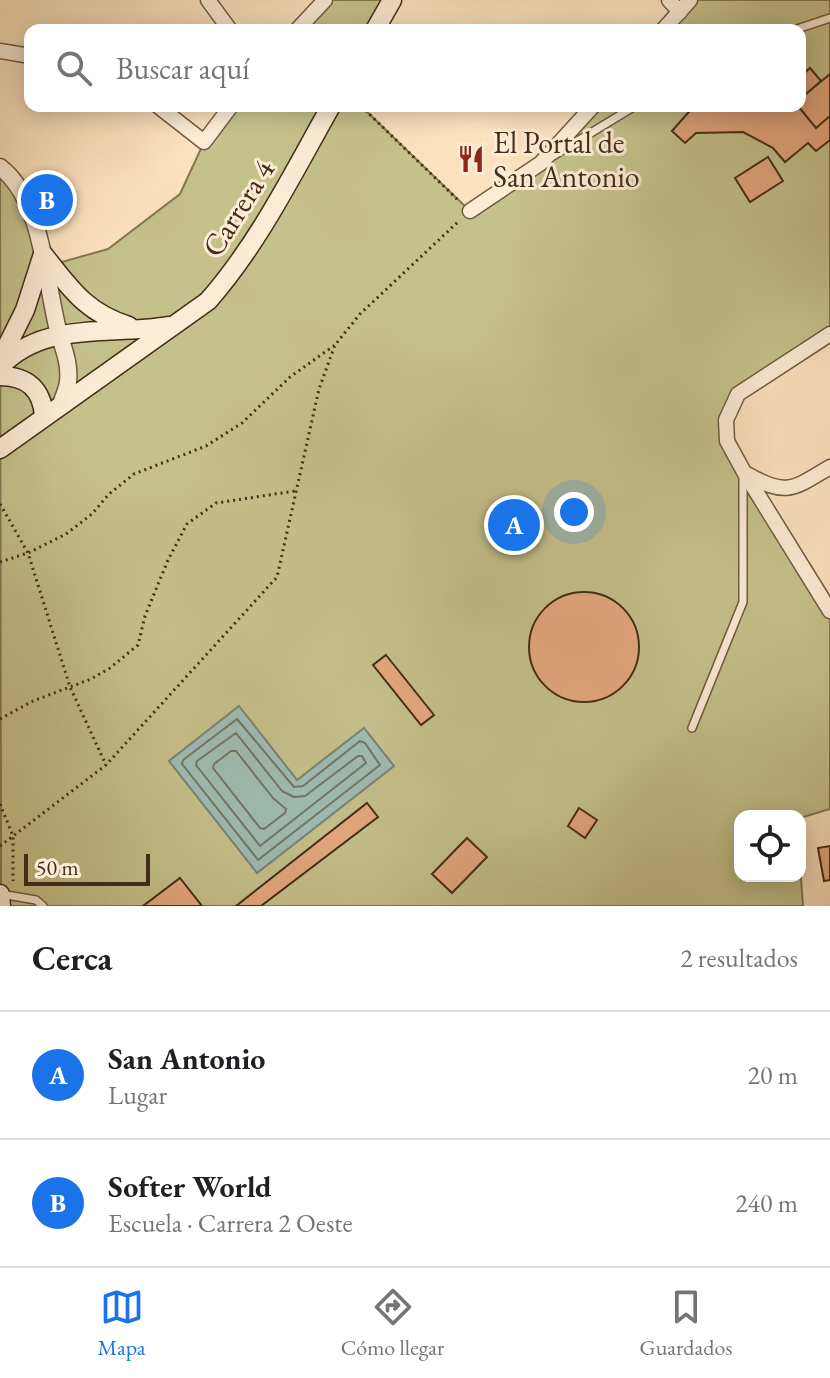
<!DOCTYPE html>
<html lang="es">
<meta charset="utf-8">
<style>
body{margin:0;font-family:"EB Garamond",serif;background:#f2f2f2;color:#202124}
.controls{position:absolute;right:24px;bottom:24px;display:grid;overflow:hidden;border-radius:16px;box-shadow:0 4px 20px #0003}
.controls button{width:72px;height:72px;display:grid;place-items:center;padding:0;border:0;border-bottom:2px solid #e0e0e0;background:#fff;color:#202124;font:40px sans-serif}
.scale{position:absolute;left:24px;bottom:20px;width:126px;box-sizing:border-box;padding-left:8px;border:4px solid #432d16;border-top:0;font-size:22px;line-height:28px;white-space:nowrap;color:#432d16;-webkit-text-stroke:6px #fcecd5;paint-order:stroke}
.you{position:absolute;left:574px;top:512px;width:28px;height:28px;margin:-20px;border:6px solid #fff;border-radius:50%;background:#1a73e8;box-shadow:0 0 0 12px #1a73e833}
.badge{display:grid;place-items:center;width:52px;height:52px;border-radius:50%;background:#1a73e8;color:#fff;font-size:26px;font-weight:700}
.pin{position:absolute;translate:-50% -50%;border:4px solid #fff;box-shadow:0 2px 8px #0006}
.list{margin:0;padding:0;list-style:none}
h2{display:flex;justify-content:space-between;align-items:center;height:104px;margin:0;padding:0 32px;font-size:34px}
h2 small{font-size:26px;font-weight:400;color:#757577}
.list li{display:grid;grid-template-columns:52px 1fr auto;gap:24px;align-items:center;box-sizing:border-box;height:128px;padding:0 32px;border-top:2px solid #e0e0e0}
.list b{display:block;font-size:30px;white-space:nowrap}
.list p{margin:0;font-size:26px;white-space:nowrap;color:#757577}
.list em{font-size:26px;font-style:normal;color:#757577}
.icon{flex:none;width:44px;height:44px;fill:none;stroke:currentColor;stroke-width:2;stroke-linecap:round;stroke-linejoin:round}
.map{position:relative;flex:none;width:830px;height:906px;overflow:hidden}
.search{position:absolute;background:#fff;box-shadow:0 4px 20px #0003;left:24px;right:24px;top:24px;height:88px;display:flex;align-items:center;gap:20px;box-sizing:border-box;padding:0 28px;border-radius:16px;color:#757577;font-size:30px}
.sheet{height:360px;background:#fff}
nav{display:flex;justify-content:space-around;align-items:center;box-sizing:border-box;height:112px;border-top:2px solid #e0e0e0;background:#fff;font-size:22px;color:#757577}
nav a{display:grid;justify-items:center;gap:4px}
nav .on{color:#1a73e8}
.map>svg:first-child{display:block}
</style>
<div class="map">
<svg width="830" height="906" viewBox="0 0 830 906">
<rect width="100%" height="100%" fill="#fbe2be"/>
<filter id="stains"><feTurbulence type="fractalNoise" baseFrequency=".0025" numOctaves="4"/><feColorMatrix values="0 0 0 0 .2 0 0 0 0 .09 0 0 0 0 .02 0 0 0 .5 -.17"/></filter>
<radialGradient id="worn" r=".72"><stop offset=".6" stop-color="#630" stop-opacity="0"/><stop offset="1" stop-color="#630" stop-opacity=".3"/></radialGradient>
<path fill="#c5c18c" stroke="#847751" stroke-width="2" d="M325 0H392L375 30H297Z
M690 0H830V334L738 394 727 441 830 611V809L800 818 740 816V876H800V865L803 906H1L0 167 6 171 43 254 62 262 108 249 180 194 204 142 231 106H361L470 211 541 163 593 106H800V30H663Z"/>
<path fill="#9fbdb4" stroke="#7a8375" stroke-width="2" d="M239 706 297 780 364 728 394 766 257 873 169 761Z"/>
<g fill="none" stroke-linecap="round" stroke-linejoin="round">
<path stroke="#717565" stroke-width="2" d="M237 719 294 787 303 786 360 741 365 743 380 765 258 860 182 764 183 760Z
M236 733 282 791 294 797 305 796 358 756H362L366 763 260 846 196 765 197 761Z
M231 751H236L273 798 286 809 285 813 264 829 260 828 213 768 214 764Z"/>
</g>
<path fill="#e5a87e" stroke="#432d16" stroke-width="2" d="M810 68 821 81 800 99V77Z
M830 74V116L816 128 798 106H800V99Z
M694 106H798L816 128 830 116V140L816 151 808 143 785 162 773 148 743 132 696 133 685 143 672 131Z
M768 157 783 181 750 202 735 178Z
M529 647a55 55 0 1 1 110 0a55 55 0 1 1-110 0Z
M386 655 434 715 421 725 373 665Z
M367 803 378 817 261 906H236Z
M579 808 597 820 585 838 568 826Z
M467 838 487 857 452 893 432 874Z
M830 846V880L824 881 818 848Z
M180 878 202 906H143Z"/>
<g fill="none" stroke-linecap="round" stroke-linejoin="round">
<g stroke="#715a40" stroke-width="10">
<path id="service" d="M794 30 830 18
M553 156 635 106
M692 728 743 602V474
M0 894 36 900 43 906"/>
</g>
<g stroke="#715a40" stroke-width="17">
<path id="minor" d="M208 0 230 30
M669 0 680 12
M297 30 325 0
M663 30 690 0
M0 51 30 56
M158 106 204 142 231 106
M470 211 541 163 593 106
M830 334 738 394 726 420 727 441 744 472 830 611
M747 474C787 497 793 489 830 467"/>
</g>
<g stroke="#715a40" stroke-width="19">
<path id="tertiary" d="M0 167C44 201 45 283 59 334 64 350 70 364 68 382 67 390 63 398 60 406"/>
</g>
<g stroke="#432d16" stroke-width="21">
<path id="secondary" d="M375 30 392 0
M43 254C70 288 86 313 129 326
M0 360 25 310 43 254
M0 367C44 320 109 336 168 326
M0 376C27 376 42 389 44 416
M0 449 208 301C259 243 293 173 331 106
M0 894 1 906"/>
</g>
<path stroke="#432d16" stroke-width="3" stroke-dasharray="2 4" stroke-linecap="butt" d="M361 106 459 201
M0 504 28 553 70 687 106 765
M0 562 28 553 66 534 92 514 109 494 134 474 206 446 242 423 290 377 335 345
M0 719 33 701 91 679 110 668 138 645 145 616 168 560 187 524 216 503 295 491
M0 804 13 836V881
M0 846 106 765 277 577 319 389 335 345 360 314 460 220"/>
<use href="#service" stroke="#fcecd5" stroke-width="7"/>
<use href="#minor" stroke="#fcecd5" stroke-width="14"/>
<use href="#tertiary" stroke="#fcecd5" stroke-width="16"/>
<use href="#secondary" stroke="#fcecd5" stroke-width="18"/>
</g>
<defs>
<g id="restaurant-bare" transform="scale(2.16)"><path d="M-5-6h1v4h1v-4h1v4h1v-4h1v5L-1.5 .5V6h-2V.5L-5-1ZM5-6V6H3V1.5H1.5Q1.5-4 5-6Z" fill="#8f2418" stroke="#fcecd5" stroke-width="2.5" paint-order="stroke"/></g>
</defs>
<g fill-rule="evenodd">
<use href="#restaurant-bare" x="471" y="159"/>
</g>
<g text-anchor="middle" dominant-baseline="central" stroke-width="6" stroke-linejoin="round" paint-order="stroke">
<g font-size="30" fill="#432d16" stroke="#fcecd5" text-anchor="start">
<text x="493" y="142">El Portal de<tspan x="493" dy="34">San Antonio</tspan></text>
</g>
<g font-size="30" fill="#432d16" stroke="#fcecd5">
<text transform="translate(238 208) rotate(-58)">Carrera 4</text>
</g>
</g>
<rect width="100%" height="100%" filter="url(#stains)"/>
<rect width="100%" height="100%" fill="url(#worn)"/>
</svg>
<div class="controls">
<button><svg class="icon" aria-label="locate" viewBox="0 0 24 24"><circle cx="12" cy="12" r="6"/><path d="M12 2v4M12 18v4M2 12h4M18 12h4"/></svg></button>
</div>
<div class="scale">50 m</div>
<div class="you"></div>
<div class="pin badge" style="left:514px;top:525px">A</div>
<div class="pin badge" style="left:47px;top:200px">B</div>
<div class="search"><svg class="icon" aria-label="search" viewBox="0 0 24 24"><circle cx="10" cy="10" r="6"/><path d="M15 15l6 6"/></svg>Buscar aquí</div>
</div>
<section class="sheet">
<h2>Cerca<small>2 resultados</small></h2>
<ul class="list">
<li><span class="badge">A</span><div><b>San Antonio</b><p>Lugar</p></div><em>20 m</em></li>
<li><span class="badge">B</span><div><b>Softer World</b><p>Escuela · Carrera 2 Oeste</p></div><em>240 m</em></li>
</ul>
</section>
<nav>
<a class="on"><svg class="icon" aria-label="map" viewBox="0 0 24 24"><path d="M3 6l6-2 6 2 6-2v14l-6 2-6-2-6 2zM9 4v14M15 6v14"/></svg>Mapa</a>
<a><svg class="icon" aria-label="directions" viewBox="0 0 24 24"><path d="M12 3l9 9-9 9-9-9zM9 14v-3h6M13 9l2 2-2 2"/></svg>Cómo llegar</a>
<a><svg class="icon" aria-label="saved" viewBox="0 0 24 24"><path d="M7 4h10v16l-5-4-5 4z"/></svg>Guardados</a>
</nav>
